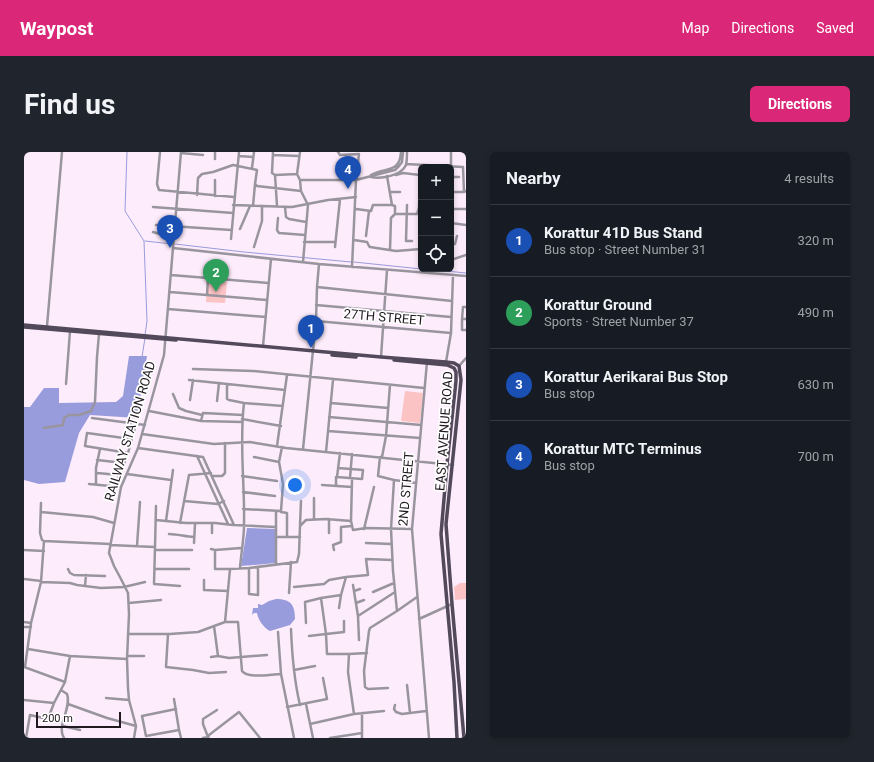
<!DOCTYPE html>
<meta charset="utf-8">
<style>
body{margin:0;font-family:Roboto,sans-serif;background:#20242c;color:#f1f3f6}
.controls{position:absolute;right:12px;top:12px;display:grid;overflow:hidden;border-radius:6px;box-shadow:0 2px 6px #0003}
.controls button{width:36px;height:36px;display:grid;place-items:center;padding:0;border:0;border-bottom:1px solid #363941;background:#171b24;color:#f1f3f6;font:20px sans-serif}
.scale{position:absolute;left:12px;bottom:10px;width:85px;box-sizing:border-box;padding-left:4px;border:2px solid #20191f;border-top:0;font-size:11px;line-height:14px;white-space:nowrap;color:#20191f;-webkit-text-stroke:3px #fff;paint-order:stroke}
.you{position:absolute;left:271px;top:333px;width:14px;height:14px;margin:-10px;border:3px solid #fff;border-radius:50%;background:#1a73e8;box-shadow:0 0 0 6px #1a73e833}
.badge{display:grid;place-items:center;width:26px;height:26px;border-radius:50%;background:#db2777;color:#fff;font-size:13px;font-weight:700}
.pin{position:absolute;translate:-50% -33px;filter:drop-shadow(0 1px 2px #0008)}
.pin::after{content:'';position:absolute;top:21px;width:14px;height:12px;background:inherit;clip-path:polygon(0 0,100% 0,50% 100%)}
.list{margin:0;padding:0;list-style:none}
h2{display:flex;justify-content:space-between;align-items:center;height:52px;margin:0;padding:0 16px;font-size:17px}
h2 small{font-size:13px;font-weight:400;color:#9ea1a6}
.list li{display:grid;grid-template-columns:26px 1fr auto;gap:12px;align-items:center;box-sizing:border-box;height:72px;padding:0 16px;border-top:1px solid #363941}
.list b{display:block;font-size:15px;white-space:nowrap}
.list p{margin:0;font-size:13px;white-space:nowrap;color:#9ea1a6}
.list em{font-size:13px;font-style:normal;color:#9ea1a6}
.icon{flex:none;width:22px;height:22px;fill:none;stroke:currentColor;stroke-width:2;stroke-linecap:round;stroke-linejoin:round}
.map{position:relative;flex:none;width:442px;height:586px;overflow:hidden;border-radius:6px}
header{display:flex;align-items:center;gap:24px;box-sizing:border-box;height:56px;padding:0 20px;background:#db2777;color:#fff}
header strong{font-size:19px}
nav{display:flex;gap:22px;margin-inline-start:auto;font-size:14px}
.intro{display:flex;align-items:center;justify-content:space-between;box-sizing:border-box;height:96px;padding:0 24px}
h1{margin:0;font-size:28px}
.button{padding:10px 18px;border-radius:6px;background:#db2777;color:#fff;font-size:14px;font-weight:700}
main{display:flex;gap:24px;padding:0 24px}
aside{flex:1;background:#171b24;border-radius:6px;box-shadow:0 2px 6px #0003}
.map>svg:first-child{display:block}
</style>
<header>
<strong>Waypost</strong>
<nav><a>Map</a><a>Directions</a><a>Saved</a></nav>
</header>
<div class="intro"><h1>Find us</h1><a class="button">Directions</a></div>
<main>
<div class="map">
<svg width="442" height="586" viewBox="0 0 442 586">
<rect width="100%" height="100%" fill="#fdecfb"/>
<path fill="#fcc3c4" d="M183 129 203 130 201 151 182 150Z
M381 239 399 241 396 271 377 269Z
M436 431H442V447L431 448 430 435Z"/>
<path fill="#989bdc" d="M105 204H123L113 266 66 263 55 281 41 330 15 332 0 328V255H6L20 236H35V251L92 250 99 244Z
M223 376 252 377V411L217 414Z
M252 447C267 447 271 453 271 467L266 473 246 479C240 476 234 468 233 461H230L228 463 229 456H234V452L238 453 245 449Z"/>
<g fill="none" stroke-linecap="round" stroke-linejoin="round">
<path stroke="#989bdc" stroke-width="1" d="M103 0 101 59 120 89 123 169 121 183
M121 89 148 92
M151 92 220 100 327 110
M330 110 397 117
M402 117 442 121
M118 205 121 186"/>
<path stroke="#99959f" stroke-width="2.5" d="M136 0 133 32 135 38 210 45
M249 0 248 21 251 23 273 22
M276 0 273 22 276 28 277 39 284 53 279 110
M314 0 316 3 335 2 332 28 328 115
M157 1 179 3
M249 3 275 4
M215 4 229 5
M191 7V0
M382 12 439 15 440 40 442 39
M427 14V0
M228 16 230 0
M251 23 253 54
M347 23C360 15 376 22 377 0
M372 23 379 21 396 23
M396 23 395 56 397 58
M363 24 368 53
M347 25C357 27 377 24 382 13 383 9 383 4 383 0
M427 25H435
M191 28V44
M276 28H332L363 20 371 18 375 14 378 10 379 0
M366 40H376
M427 40H440
M173 43 174 26 178 22 189 20 209 13 233 18 231 32 233 34 277 39
M209 53 268 55 304 48 332 45
M383 53 382 89H388
M229 54 231 32
M129 55 209 61
M261 55 262 65 265 67 282 70
M332 57 347 59 349 53H368L371 54V62H393L395 56
M427 57H442
M254 66 253 78 255 81 281 83
M427 71 442 73
M132 73 207 78
M216 77 226 54
M129 80 149 86
M342 84 345 59
M207 87 215 0
M330 88 343 90 345 94 346 95 372 99 397 97
M280 90H311
M427 92H431L433 84
M230 95 238 69V54
M311 95 316 47
M149 96 295 112 442 124
M366 98 367 66 371 62
M427 108 442 103
M147 123 244 131
M293 135 428 149
M146 140 243 148
M183 143 184 126
M292 153 427 165
M442 155H439L438 167H442
M144 157 242 165
M438 167V178H442
M292 169 427 181
M23 174 38 0
M239 194 247 107
M357 205 363 118
M403 210 388 377 405 586
M422 210 427 181 429 123
M435 214 442 206
M169 217 229 219 400 236
M165 228 261 238
M42 232 46 179
M203 232V247L205 248 220 251 259 254
M149 242 155 256 162 259 178 263
M166 248 169 228
M193 249 195 231
M307 251 364 256
M125 259 177 269 218 270
M305 265 397 273
M68 266 121 273
M218 267 257 274
M177 269 179 261 219 263
M20 276 39 273 40 266 45 263H55L67 259 71 250 73 205 75 182
M304 279 396 286
M118 282 190 292 226 290 262 296 429 313
M253 294 263 223
M114 296 179 305 210 373 252 375
M279 297 292 169 293 135 295 112
M302 300 309 228
M104 301 61 294 63 281 107 287
M173 304 204 372
M230 305 255 310
M356 305 354 324 370 328
M358 305 362 284 366 233
M73 308 100 311
M314 316 339 318 338 327 313 325 316 301
M73 321 95 323
M103 322 147 328
M188 324H198L201 321V291
M218 324 253 329
M326 326 328 302
M328 328 327 369 329 378 342 376 388 377
M392 331 370 328 367 377 369 419 373 459 393 445
M65 332 97 335
M72 332V316L76 297
M298 333 328 335
M312 334V325
M91 335 104 301 112 272
M219 340 251 344
M290 346V367
M160 349 194 352 200 349
M17 351 16 381 18 388 20 389 86 392
M219 357 257 359 259 332 255 310 258 295
M17 360 69 365 90 371
M257 360 263 361V385
M132 368 162 371H191L209 373
M142 369 149 318
M156 371 165 323 187 321
M276 373 277 349
M340 377 350 335
M188 381V371
M305 381V367
M145 382C154 382 162 385 170 385
M252 385H276
M170 391 171 372
M342 391 367 392
M86 393 131 395 132 354
M113 394 116 350
M131 395 130 432 156 434
M187 397 191 398 217 396
M0 398 20 399
M131 398H168
M191 398V417H206
M310 398 309 393 317 390V375L328 374
M252 412V360
M216 416C217 402 220 387 220 373 221 332 215 292 220 251
M225 416V442L234 443V415
M44 417 46 421 50 423 81 424
M131 417H165
M0 427 17 429
M180 428V438L204 439
M17 430 46 431 53 433 77 436 100 435 121 430
M329 433 334 464 335 488
M61 434 62 423
M270 435 300 432 305 428 322 425
M330 439 336 437
M349 440 370 431
M265 441 267 410
M317 443 322 425 344 423 342 407 368 408
M105 451 137 448
M332 451 340 448
M334 464 371 440
M395 467 428 452
M320 469V480L302 482 303 502H325
M0 470 7 471
M201 470H214L218 519C224 527 247 522 257 522
M282 471 281 450 297 446
M190 474 194 504
M0 475H7
M267 477C268 503 270 528 276 553
M254 480 257 522 270 586
M105 482H146L174 480 201 470 206 417 225 416 273 410 275 402 276 374 282 368 302 367 327 369
M144 482 142 515 169 518 185 521 202 520
M285 484 302 482 297 446 317 443 315 456
M4 497 46 504 103 507
M103 504H120
M187 505 194 504 205 506 243 503
M0 515 41 530
M1 515 7 471 17 430 20 389
M270 518 291 514
M383 533 386 561
M364 536 344 537 341 535 340 519 345 479 346 476 373 459
M37 538 43 542C48 556 32 574 40 586
M82 546 105 548
M150 547 155 578
M0 548 30 551 24 567 6 563 2 586
M30 551 41 530 46 504
M44 552 83 566 112 574
M282 552 289 586
M371 553 370 557 372 560 378 562 402 559
M263 555 303 547 299 526
M152 557 118 564 122 584 155 578 157 586
M330 562 324 520 325 502 343 501
M286 572 330 562 360 559
M39 574 56 578
M338 581V561
M110 586 112 574 105 548 104 536 103 507 105 462 104 441 97 427 90 414 85 401 97 335 114 296 140 203 157 0
M179 586 184 585 179 572V567L193 558
M184 586 185 583 215 560 236 586
M306 586 338 581V586"/>
<path stroke="#524a5b" stroke-width="3.5" d="M0 173 357 205 422 210 430 211 435 214 437 228 422 372 428 452 440 586
M0 175 152 188
M308 203 332 205
M370 208 423 213 430 216 432 220V229L423 312 417 382 430 530 433 586"/>
</g>
<g text-anchor="middle" dominant-baseline="central" stroke-width="3.5" stroke-linejoin="round" paint-order="stroke">
<g font-size="13" fill="#20191f" stroke="#fff">
<text transform="translate(360 165) rotate(5)">27TH STREET</text>
<text transform="translate(106 279) rotate(-73)">RAILWAY STATION ROAD</text>
<text transform="translate(420 279) rotate(-86)">EAST AVENUE ROAD</text>
<text transform="translate(382 337) rotate(-85)">2ND STREET</text>
</g>
</g>
</svg>
<div class="controls">
<button>+</button>
<button>−</button>
<button><svg class="icon" aria-label="locate" viewBox="0 0 24 24"><circle cx="12" cy="12" r="6"/><path d="M12 2v4M12 18v4M2 12h4M18 12h4"/></svg></button>
</div>
<div class="scale">200 m</div>
<div class="you"></div>
<div class="pin badge" style="left:287px;top:196px;background:#1a4fb4">1</div>
<div class="pin badge" style="left:192px;top:140px;background:#2e9e5b">2</div>
<div class="pin badge" style="left:146px;top:96px;background:#1a4fb4">3</div>
<div class="pin badge" style="left:324px;top:37px;background:#1a4fb4">4</div>
</div>
<aside>
<h2>Nearby<small>4 results</small></h2>
<ul class="list">
<li><span class="badge" style="background:#1a4fb4">1</span><div><b>Korattur 41D Bus Stand</b><p>Bus stop · Street Number 31</p></div><em>320 m</em></li>
<li><span class="badge" style="background:#2e9e5b">2</span><div><b>Korattur Ground</b><p>Sports · Street Number 37</p></div><em>490 m</em></li>
<li><span class="badge" style="background:#1a4fb4">3</span><div><b>Korattur Aerikarai Bus Stop</b><p>Bus stop</p></div><em>630 m</em></li>
<li><span class="badge" style="background:#1a4fb4">4</span><div><b>Korattur MTC Terminus</b><p>Bus stop</p></div><em>700 m</em></li>
</ul>
</aside>
</main>
